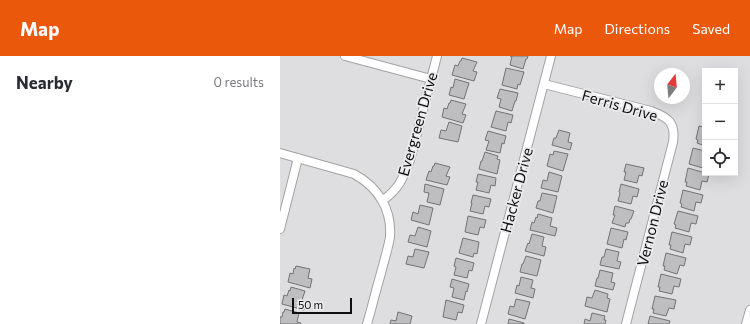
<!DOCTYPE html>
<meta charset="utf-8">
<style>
body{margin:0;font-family:Commissioner,sans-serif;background:#f7f7f7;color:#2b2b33}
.controls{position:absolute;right:12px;top:12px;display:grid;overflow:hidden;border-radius:0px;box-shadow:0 4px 16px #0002}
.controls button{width:36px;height:36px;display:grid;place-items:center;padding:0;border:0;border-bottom:1px solid #e1e1e2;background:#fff;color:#2b2b33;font:20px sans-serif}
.compass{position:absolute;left:374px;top:12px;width:36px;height:36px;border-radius:50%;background:#fff;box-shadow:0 4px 16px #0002;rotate:16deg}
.scale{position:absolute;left:12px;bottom:10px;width:60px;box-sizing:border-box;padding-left:4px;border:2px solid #0e0e0f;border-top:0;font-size:11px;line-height:14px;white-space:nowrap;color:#0e0e0f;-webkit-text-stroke:3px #ebebee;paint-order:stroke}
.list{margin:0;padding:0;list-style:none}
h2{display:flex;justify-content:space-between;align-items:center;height:52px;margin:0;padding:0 16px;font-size:17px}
h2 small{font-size:13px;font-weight:400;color:#7c7c81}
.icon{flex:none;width:22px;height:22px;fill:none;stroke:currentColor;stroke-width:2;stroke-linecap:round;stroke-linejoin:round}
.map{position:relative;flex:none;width:470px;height:268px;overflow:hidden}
header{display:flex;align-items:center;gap:24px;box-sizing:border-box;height:56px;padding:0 20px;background:#ea580c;color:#fff}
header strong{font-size:19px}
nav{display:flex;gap:22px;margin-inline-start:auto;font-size:14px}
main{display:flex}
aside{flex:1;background:#fff}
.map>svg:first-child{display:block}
</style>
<header>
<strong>Map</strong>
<nav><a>Map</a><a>Directions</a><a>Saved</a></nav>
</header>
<main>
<aside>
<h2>Nearby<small>0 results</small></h2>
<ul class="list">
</ul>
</aside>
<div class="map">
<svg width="470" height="268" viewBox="0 0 470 268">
<rect width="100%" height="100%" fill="#dedee1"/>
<path fill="#bebec1" stroke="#727375" d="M230 0H248L247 3H246L243 13 230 9 232 0Z
M182 2 197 6 193 15 197 16 194 25 172 19 175 9 178 10 180 5H181Z
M226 12 244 16 240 29 238 28 237 33 222 29Z
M175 23 189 27 184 43 169 39 171 31 173 32Z
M220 33 238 37 236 45H235L232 55 219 51 221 43 217 42Z
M171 44 186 48 182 58 186 59 183 67 162 61 164 52 167 53 169 47H170Z
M216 55 233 59 231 67 228 66 226 75 211 71Z
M169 66 182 70 178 86 159 82 161 74 166 75Z
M419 70 425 71V90L417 87 418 84 416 83Z
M279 74 290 77 288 86 292 87 290 94 272 89 274 82H276Z
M208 75 226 80 224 88 222 87 220 97 206 94 209 85 205 84Z
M413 92 425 95V104L423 112 409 108Z
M274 95 288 98 283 115 267 110 270 98 273 99Z
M205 96 218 100 217 103 220 104 217 118 199 113 201 105H202Z
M155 107 170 111 166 120 170 121 167 129 146 124 149 115 151 116 153 110H154Z
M346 108 364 112 362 120 359 119 357 127 344 124 346 116H344Z
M408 112 429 118 427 126 422 125 420 134 406 130 407 126H405Z
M269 116 282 120 278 136 261 132 263 124 267 125Z
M198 118 216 122 215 130 211 129 209 137 196 134 198 126H196Z
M145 128 164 133 160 149 147 146 149 137 144 136Z
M341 128 359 133 357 141 353 140 351 148 338 145 340 137 339 136Z
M403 134 423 139 421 147 416 146 414 155 401 151 402 148 400 147Z
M262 137 277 140 273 157 256 152 258 145H260Z
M193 139 211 143 209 151 205 150 203 158 190 155 192 147H191Z
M140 149 153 152 149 169 131 164 133 156 138 158Z
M335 150 354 155 351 163H350L349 167H346L345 171 332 167 335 159H333Z
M398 155 418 160 416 168 411 167 409 176 395 172 396 169 394 168Z
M258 158 272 162 270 170 277 172 275 180 250 174 252 166 254 167 256 161 257 162Z
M188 160 206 164 204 172 200 171 198 179 185 176Z
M138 171 151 175 147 191 128 186 130 179 135 180Z
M331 172 348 176 346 184 344 183 342 192 327 188Z
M392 176 412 181 410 189 405 188 403 197 390 193 391 189H389Z
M252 178 264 181 262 190 266 191 264 200 245 195 248 187 249 188Z
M183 182 199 186 197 198 194 197 193 201 179 197Z
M135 193 149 196 144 212 126 208 128 200 133 201Z
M326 193 339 196 337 205 341 206 339 213 320 209 322 201H324Z
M386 197 406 202 404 210 400 209 397 218 384 214 385 210H383Z
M246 200 261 204 257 220 240 216 242 208H243Z
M176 202 194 207 192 215 189 214 187 222 174 219 176 211 174 210Z
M16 210 30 213 28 222 32 223 30 232 8 226 10 217 13 218 14 212 15 213Z
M320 214 333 217 331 226 335 227 333 234 315 230 317 222H318Z
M381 218 401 223 399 231 394 230 392 238 379 235 380 231H378Z
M241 221 253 224 251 232 255 233 253 242 235 237 237 229 239 230Z
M172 223 189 228 187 236 186 235 184 244 172 241 174 232 170 231Z
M11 231 25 235 22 244 26 245 24 254 2 248 4 239 7 240 9 234 10 235Z
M315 234 328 238 327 242 330 243 327 256 305 250 307 241 312 242Z
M375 240 396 244 394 253 389 252 386 260 373 257 374 253H372Z
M236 243 250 246 245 263 228 258 230 250 234 251Z
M166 244 184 249 182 257 178 256 176 264 163 261Z
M5 253 19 257 17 266 21 267 20 268H0V261H2L3 256H4Z
M118 256 132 260 130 268H110L111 264 116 265Z
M312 257 325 260 324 264H326L325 268H304L305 263 310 265Z
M370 260 390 265 389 268H368Z
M229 263 244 267V268H228Z"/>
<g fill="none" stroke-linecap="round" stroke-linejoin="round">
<g stroke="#a2a2a5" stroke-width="10">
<path id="minor" d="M65 0 151 23
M264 28 371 55C388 61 396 67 393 86L346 268
M0 97 74 118C98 131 112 153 110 181 108 193 104 205 101 217 96 234 92 251 87 268
M103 144C119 133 123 122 130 104L157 0
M0 173 18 102
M201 268 271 0
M466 268 470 254"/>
</g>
<use href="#minor" stroke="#fff" stroke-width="8"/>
</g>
<g text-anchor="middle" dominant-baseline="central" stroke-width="3.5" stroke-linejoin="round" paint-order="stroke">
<g font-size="15" fill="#0e0e0f" stroke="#ebebee">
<text transform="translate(340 49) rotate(16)">Ferris Drive</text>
<text transform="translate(137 68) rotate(-74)">Evergreen Drive</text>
<text transform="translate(236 134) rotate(-75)">Hacker Drive</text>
<text transform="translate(372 167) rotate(-76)">Vernon Drive</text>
</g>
</g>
</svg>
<div class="controls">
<button>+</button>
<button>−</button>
<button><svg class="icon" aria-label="locate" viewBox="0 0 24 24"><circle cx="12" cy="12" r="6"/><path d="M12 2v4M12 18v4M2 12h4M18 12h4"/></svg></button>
</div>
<svg class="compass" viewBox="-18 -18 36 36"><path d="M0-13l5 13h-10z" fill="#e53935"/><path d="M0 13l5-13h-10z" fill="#7c7c81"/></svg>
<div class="scale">50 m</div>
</div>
</main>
